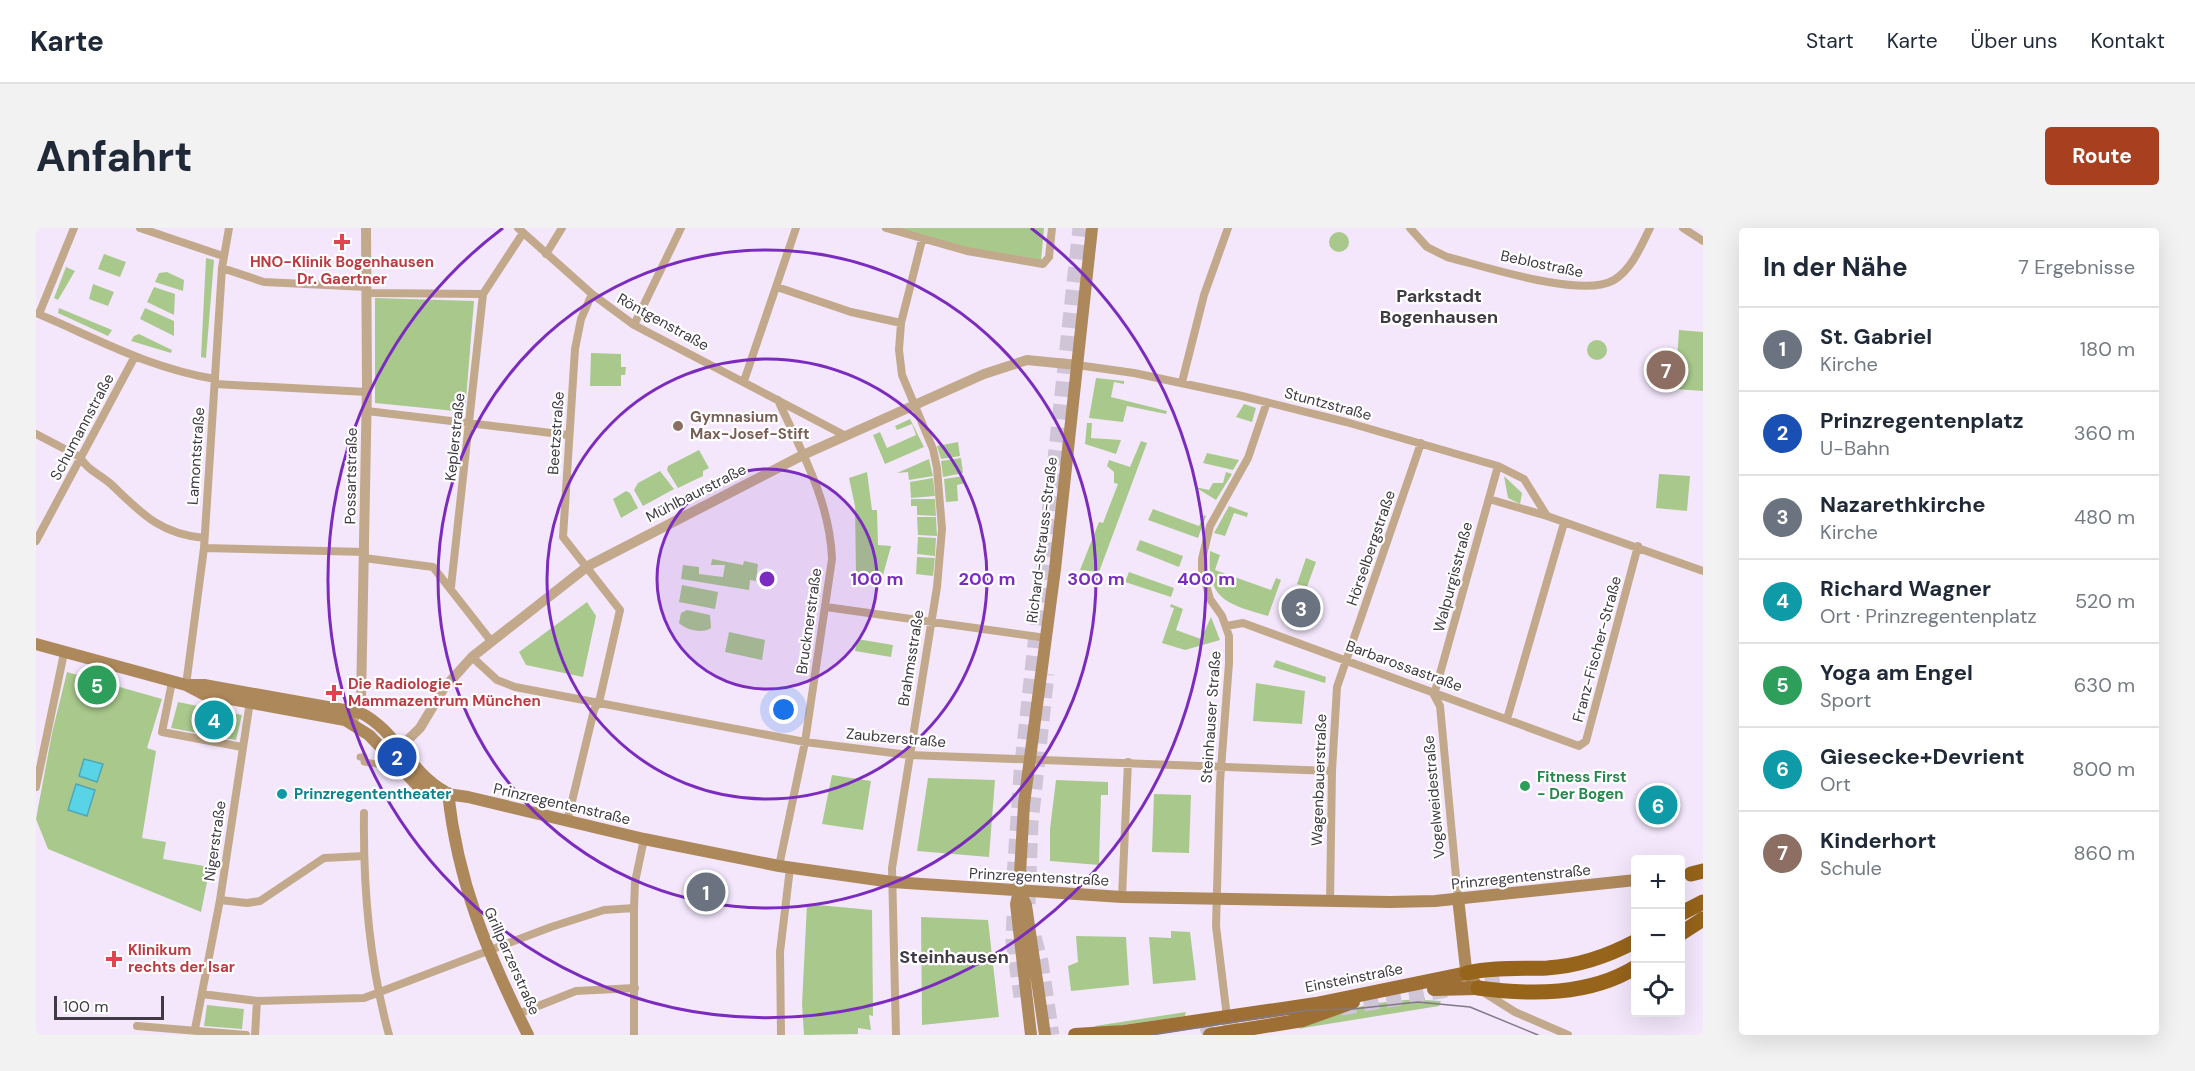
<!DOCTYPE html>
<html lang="de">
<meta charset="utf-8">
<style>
body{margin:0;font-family:"DM Sans",sans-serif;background:#f2f2f3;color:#1f2937}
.controls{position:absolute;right:18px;bottom:18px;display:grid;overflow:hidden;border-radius:6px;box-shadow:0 6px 24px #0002}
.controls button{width:54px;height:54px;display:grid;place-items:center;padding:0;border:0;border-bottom:2px solid #e0e1e3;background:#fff;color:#1f2937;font:30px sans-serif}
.scale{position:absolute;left:18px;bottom:15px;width:110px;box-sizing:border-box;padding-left:6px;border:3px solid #3f3a43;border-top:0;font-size:16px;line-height:21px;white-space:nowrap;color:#3f3a43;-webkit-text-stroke:4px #fff;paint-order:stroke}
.you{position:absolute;left:748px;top:482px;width:21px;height:21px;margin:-15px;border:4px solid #fff;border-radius:50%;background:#1a73e8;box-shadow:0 0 0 9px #1a73e833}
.badge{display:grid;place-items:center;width:39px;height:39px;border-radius:50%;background:#a84020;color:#fff;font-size:20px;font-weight:700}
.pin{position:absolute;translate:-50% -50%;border:3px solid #fff;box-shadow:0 2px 6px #0006}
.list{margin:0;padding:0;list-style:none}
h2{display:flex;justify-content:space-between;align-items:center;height:78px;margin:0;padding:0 24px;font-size:26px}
h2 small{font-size:20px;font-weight:400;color:#747a83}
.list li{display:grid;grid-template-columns:39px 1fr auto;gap:18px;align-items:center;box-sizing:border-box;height:84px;padding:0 24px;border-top:2px solid #e0e1e3}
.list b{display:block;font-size:22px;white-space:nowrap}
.list p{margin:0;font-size:20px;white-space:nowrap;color:#747a83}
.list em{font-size:20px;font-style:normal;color:#747a83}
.icon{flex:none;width:33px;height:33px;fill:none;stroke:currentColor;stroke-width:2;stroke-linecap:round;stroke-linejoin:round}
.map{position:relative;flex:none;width:1667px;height:807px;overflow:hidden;border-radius:6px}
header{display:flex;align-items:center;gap:36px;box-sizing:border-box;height:84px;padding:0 30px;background:#fff;border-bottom:2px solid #e0e1e3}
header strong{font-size:28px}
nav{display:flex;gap:33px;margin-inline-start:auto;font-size:21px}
.intro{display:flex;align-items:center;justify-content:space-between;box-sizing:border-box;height:144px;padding:0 36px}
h1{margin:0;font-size:42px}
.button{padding:15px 27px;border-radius:6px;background:#a84020;color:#fff;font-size:21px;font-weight:700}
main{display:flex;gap:36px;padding:0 36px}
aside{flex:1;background:#fff;border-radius:6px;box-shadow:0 6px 24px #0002}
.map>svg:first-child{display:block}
</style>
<header>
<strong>Karte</strong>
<nav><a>Start</a><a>Karte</a><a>Über uns</a><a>Kontakt</a></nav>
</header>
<div class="intro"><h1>Anfahrt</h1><a class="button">Route</a></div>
<main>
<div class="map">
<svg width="1667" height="807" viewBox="0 0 1667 807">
<rect width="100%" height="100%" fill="#f4e7fc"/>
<path fill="#a9c98c" d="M860 0H1008L1005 34 936 22Z
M1293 14a10 10 0 1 1 20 0a10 10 0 1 1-20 0Z
M68 26 90 34 84 49 62 41Z
M170 30 178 32 170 130 165 129Z
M30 39 39 43 22 72 18 70Z
M131 44 148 52 147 63 119 54 123 45Z
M57 56 78 64 72 78 53 71Z
M118 59 139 66 138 87 111 74Z
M339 70 438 73 429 184 339 175Z
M23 80 76 102 72 108 22 85Z
M109 80 138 93V108L104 91Z
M1643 102 1667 104V163L1639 161Z
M103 106 136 122 135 125 95 113 98 108Z
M1551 122a10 10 0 1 1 20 0a10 10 0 1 1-20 0Z
M555 125 585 126V139H590L589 147H585V158H554Z
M1060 150 1088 153V156L1078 154 1075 169 1131 183 1130 186 1091 178 1087 194 1053 190Z
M1208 176 1220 180 1216 194 1200 189Z
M874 191 888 219 849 236 837 207 844 204 851 220 880 207 876 196 861 202 859 198Z
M1051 195H1056L1055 210 1085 212 1080 226 1049 216Z
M1105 213 1111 215 1063 344 1044 342 1063 294 1067 295 1082 256 1078 255V244L1071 238 1073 232 1094 239Z
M922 214 924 228 905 231 901 218Z
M663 222 673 240 667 243V248L642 260 631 242 632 238Z
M1171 225 1203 232 1197 242 1167 235Z
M925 230 927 245 907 249 905 233Z
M893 231 897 248 873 252 872 244 861 245Z
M624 243 638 261 607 278 598 262 602 255Z
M831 244 836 282H841L842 317 855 318 847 347 820 345 819 278 813 250Z
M1190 244 1196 246 1180 272 1159 259 1173 262 1177 255H1187Z
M1623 246 1654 248 1651 283 1620 280Z
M928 248 929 255 921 257 922 273 910 274 908 251Z
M1468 248 1486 265 1484 276 1472 270Z
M897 250 899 268 875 270 874 254Z
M590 263 594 265 602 280 585 290 577 271Z
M875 271H899L900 288 881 287V278H875Z
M1193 278 1212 285 1211 289 1198 285 1189 308 1178 305Z
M1117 281 1163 298 1168 287 1170 288 1162 310 1112 292Z
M881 289H900L901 308 882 307Z
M882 309 900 310 899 328 881 326Z
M1104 312 1147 328 1143 339 1100 322Z
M1174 323 1184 327 1179 342 1235 362 1240 350 1245 352 1232 388C1192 376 1170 372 1174 323Z
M881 329 899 330 897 348 880 346Z
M1270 330 1280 334 1271 359 1261 356Z
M676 331 707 337 708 333 722 336 720 353 714 352 713 362 645 351 647 337 663 339V346L687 349 689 337H675Z
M1093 344 1138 360 1135 369 1089 354Z
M646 357 682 364 679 381 643 374Z
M551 374 560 388 547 449 490 437 483 424Z
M1135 376 1147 381 1140 402 1165 411 1175 389 1184 412 1149 422 1126 415 1138 380 1134 379Z
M651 382 674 387 675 400C667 406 650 402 643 395L645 385Z
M693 404 729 412 726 432 689 424Z
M821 411 857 417 855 429 819 423Z
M1240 432 1290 449 1289 455 1237 439Z
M31 444 126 471 111 520 120 523 106 610 130 614 127 631 174 639 165 684 12 621 0 591 16 505Z
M1220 455 1269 463 1266 496 1217 493Z
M142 474 206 487 200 512 135 500Z
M796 547 835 553 827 602 786 596Z
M892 550 959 552 953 629 881 623Z
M1020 552 1072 554V567H1065L1063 637 1014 633V601Z
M1118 566 1155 567 1153 625 1116 624Z
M771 676 836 682 837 788 833 787 835 802 822 800V806L768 807 766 776Z
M885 689 952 692 963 789 886 797Z
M1135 703 1154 704 1160 752 1117 756 1113 709 1135 710Z
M1040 708 1090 709 1093 757 1035 763 1032 738 1042 734Z
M1389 770V772L1405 773 1403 778 1261 801 1332 776Z
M171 777 208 781 206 801 168 798Z
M1150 784 1149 788 1060 801 1059 798Z"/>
<path fill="#58d4e6" stroke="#50a6b5" stroke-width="1.5" d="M48 531 67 536 61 554 43 548Z
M40 556 59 562 51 588 32 582Z"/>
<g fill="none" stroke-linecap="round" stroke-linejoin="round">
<path stroke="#d0c4d7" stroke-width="15" stroke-dasharray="15 8" stroke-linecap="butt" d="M978 649 985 545 1044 0
M992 676 995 595 1011 446
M978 688 977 713 985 769
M998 709 1005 734 1016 807
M1403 757 1466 749
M1305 780 1411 762
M1166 807 1208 790"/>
<path stroke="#c3a98c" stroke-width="7" d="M324 529H328V534L353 538"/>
<path stroke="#c3a98c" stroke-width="8" d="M104 0 187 28
M482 0 556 66 598 97 808 207
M850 0 931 23 1007 36 1013 29 1016 0
M1374 0 1391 19 1411 29C1448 38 1546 71 1578 52 1596 41 1605 18 1614 0
M1647 0 1667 13
M510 26 526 0
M186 40 228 54 331 59
M741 59 815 84 865 95
M332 65 447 66
M0 85C62 111 112 140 179 151
M3 86 38 0
M598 97 645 0
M1041 137 1098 145 1206 168 1310 194 1462 238 1488 251 1511 288 1667 343
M708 153 760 0
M1146 154 1168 67 1192 0
M179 156 331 164
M742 172C765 223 794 273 796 331L769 514 743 638
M331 183 532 207
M0 206 44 229C51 242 65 247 76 257 105 285 124 306 168 310
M1453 271 1511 288
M0 313 98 130
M168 320 329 324
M328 330 397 339 455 413
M415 359 447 66 487 5
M790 379 1010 410
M1190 398 1207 395 1543 518 1550 513 1602 318
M436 429 461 452 479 459 769 514 873 527 1296 543
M136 454 126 504 206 519
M150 457 168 320 186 40 193 0
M1471 491 1528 295
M0 559 28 425
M328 585C327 660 333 734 353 807
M531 594 558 482 564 470 584 382 527 309 539 121 545 91 556 66
M1086 669 1092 534
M1422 670 1404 478 1398 467 1462 238
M184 672 211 675 224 673 288 630 328 628
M1294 673 1296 543 1301 459 1385 215
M1444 762 1479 784 1532 807
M166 766 221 773 328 770 515 699 568 682 598 680
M482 786 540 763 599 760
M1191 789 1180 698 1184 554 1193 435V408L1186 388 1174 371 1166 342V331L1174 298 1212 230 1231 174
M101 798 210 807
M159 801 184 672 213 480 217 471
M219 807 221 773
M598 807V680L599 654 608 611
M745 807 744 724 754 640
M860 807 856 640 901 359 906 301 901 240 897 221 866 147 863 122 865 95 886 12"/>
<path stroke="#c3a98c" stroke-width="10" d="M316 495 325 473 331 157 330 0
M354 529 384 500 408 460 436 429 552 338 767 227 948 146 991 132 1041 137"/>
<path stroke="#ad885b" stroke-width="12" d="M0 416 150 457 167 466 309 492 333 507 381 557 390 563 432 569 608 611 743 638 856 654 1086 669 1354 674 1399 673 1600 652
M154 457H168L325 485C359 502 374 544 408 563
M412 565C422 657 452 726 492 807
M983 663 990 677 1009 807
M1422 670 1430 741 1442 760
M995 807 980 676 983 663 988 576 1019 341 1056 0"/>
<path stroke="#9d6f35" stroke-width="14" d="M1398 761 1442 760
M1039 807 1088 804 1280 776 1431 745
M1174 807 1267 792 1317 774"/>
<path stroke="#96641a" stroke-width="15" d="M1655 646 1667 643
M1644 686 1667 674
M1644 706 1667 691
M1431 745C1458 739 1484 741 1511 740 1542 738 1572 728 1600 713
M1442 760C1494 767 1553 768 1600 739"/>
<path stroke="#817986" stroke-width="1.5" d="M1116 807 1273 782 1317 781 1382 774 1434 779 1502 807"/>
</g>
<circle cx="731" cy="351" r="110" fill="#7b2cbf" fill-opacity=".12"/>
<g fill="none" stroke="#7b2cbf" stroke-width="3">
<circle cx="731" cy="351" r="110"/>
<circle cx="731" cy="351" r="220"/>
<circle cx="731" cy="351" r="329"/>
<path d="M995 0A439 439 0 1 1 467 0"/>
</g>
<g fill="#e0444e" stroke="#fff" stroke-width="2">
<path d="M303 5h6v6h6v6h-6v6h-6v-6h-6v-6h6z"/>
<path d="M295 456h6v6h6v6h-6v6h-6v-6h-6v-6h6z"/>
<path d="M75 722h6v6h6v6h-6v6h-6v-6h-6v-6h6z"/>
</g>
<circle fill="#8d6e63" stroke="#fff" stroke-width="2" cx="642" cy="198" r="6"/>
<circle fill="#2e9e5b" stroke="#fff" stroke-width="2" cx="1489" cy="558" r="6"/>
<circle fill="#0f9aa8" stroke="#fff" stroke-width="2" cx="246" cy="566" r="6"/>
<g text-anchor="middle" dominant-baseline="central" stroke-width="4.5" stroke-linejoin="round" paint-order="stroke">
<g font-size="15" font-weight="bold" fill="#be3a42" stroke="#fff" text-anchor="start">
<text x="306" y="34" text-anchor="middle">HNO-Klinik Bogenhausen<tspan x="306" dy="17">Dr. Gaertner</tspan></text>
<text x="312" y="456">Die Radiologie -<tspan x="312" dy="17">Mammazentrum München</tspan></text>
<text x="92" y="722">Klinikum<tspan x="92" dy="17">rechts der Isar</tspan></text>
</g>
<g font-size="15" fill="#3f3a43" stroke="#fff">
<text transform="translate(1506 36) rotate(12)">Beblostraße</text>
<text transform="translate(627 94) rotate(29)">Röntgenstraße</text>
<text transform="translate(1292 176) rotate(15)">Stuntzstraße</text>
<text transform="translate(46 199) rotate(-62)">Schumannstraße</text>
<text transform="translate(520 205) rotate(-86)">Beetzstraße</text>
<text transform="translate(419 209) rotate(-84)">Keplerstraße</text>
<text transform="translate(160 228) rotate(-86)">Lamontstraße</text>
<text transform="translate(315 248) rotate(-89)">Possartstraße</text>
<text transform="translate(660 265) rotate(-27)">Mühlbaurstraße</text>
<text transform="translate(1006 312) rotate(-83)">Richard-Strauss-Straße</text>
<text transform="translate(1335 320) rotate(-71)">Hörselbergstraße</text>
<text transform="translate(1417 349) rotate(-75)">Walpurgisstraße</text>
<text transform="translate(773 393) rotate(-82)">Brucknerstraße</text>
<text transform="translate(1561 421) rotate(-75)">Franz-Fischer-Straße</text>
<text transform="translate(875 430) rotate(-81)">Brahmsstraße</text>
<text transform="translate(1368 438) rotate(20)">Barbarossastraße</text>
<text transform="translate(1175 489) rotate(-86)">Steinhauser Straße</text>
<text transform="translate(860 510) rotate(5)">Zaubzerstraße</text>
<text transform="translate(1283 552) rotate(-88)">Wagenbauerstraße</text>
<text transform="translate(1398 569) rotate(-95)">Vogelweidestraße</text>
<text transform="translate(526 576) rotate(13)">Prinzregentenstraße</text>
<text transform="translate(179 613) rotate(-82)">Nigerstraße</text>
<text transform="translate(1003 649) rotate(3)">Prinzregentenstraße</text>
<text transform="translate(1485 649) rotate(-6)">Prinzregentenstraße</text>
<text transform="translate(476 733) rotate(66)">Grillparzerstraße</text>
<text transform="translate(1318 750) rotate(-11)">Einsteinstraße</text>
</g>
<g font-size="15" font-weight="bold" fill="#785e54" stroke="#fff" text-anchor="start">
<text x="654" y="189">Gymnasium<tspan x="654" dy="17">Max-Josef-Stift</tspan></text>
</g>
<g font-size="15" font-weight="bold" fill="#27864d" stroke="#fff" text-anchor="start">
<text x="1501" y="549">Fitness First<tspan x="1501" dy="17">- Der Bogen</tspan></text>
</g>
<g font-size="15" font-weight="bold" fill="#0d838f" stroke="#fff" text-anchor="start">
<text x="258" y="566">Prinzregententheater</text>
</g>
<g font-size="18" font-weight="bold" fill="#3f3a43" stroke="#fff">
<text x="1403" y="68">Parkstadt<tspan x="1403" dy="21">Bogenhausen</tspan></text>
<text x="918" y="729">Steinhausen</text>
</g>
</g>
<circle cx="731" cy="351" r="9" fill="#7b2cbf" stroke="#fff" stroke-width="3"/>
<g font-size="18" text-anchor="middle" font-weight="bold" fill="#7b2cbf" stroke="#fff" stroke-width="4.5" stroke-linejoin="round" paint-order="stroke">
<text x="841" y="357">100 m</text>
<text x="951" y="357">200 m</text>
<text x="1060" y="357">300 m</text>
<text x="1170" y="357">400 m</text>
</g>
</svg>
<div class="controls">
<button>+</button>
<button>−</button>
<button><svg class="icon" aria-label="locate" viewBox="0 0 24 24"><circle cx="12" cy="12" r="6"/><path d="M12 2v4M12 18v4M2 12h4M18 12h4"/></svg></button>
</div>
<div class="scale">100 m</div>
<div class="you"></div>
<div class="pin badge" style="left:670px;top:664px;background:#6b7280">1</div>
<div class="pin badge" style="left:361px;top:529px;background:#1a4fb4">2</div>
<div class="pin badge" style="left:1265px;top:380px;background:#6b7280">3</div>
<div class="pin badge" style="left:178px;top:492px;background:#0f9aa8">4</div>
<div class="pin badge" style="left:61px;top:457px;background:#2e9e5b">5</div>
<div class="pin badge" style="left:1622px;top:577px;background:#0f9aa8">6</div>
<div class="pin badge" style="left:1630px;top:142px;background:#8d6e63">7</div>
</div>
<aside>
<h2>In der Nähe<small>7 Ergebnisse</small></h2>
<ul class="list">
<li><span class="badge" style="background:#6b7280">1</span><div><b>St. Gabriel</b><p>Kirche</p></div><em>180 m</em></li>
<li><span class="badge" style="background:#1a4fb4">2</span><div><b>Prinzregentenplatz</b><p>U-Bahn</p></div><em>360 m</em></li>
<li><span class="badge" style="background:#6b7280">3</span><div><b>Nazarethkirche</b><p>Kirche</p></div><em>480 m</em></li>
<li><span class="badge" style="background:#0f9aa8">4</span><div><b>Richard Wagner</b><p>Ort · Prinzregentenplatz</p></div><em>520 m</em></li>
<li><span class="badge" style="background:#2e9e5b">5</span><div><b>Yoga am Engel</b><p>Sport</p></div><em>630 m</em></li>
<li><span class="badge" style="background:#0f9aa8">6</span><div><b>Giesecke+Devrient</b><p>Ort</p></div><em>800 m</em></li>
<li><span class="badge" style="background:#8d6e63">7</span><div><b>Kinderhort</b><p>Schule</p></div><em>860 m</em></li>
</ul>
</aside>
</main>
